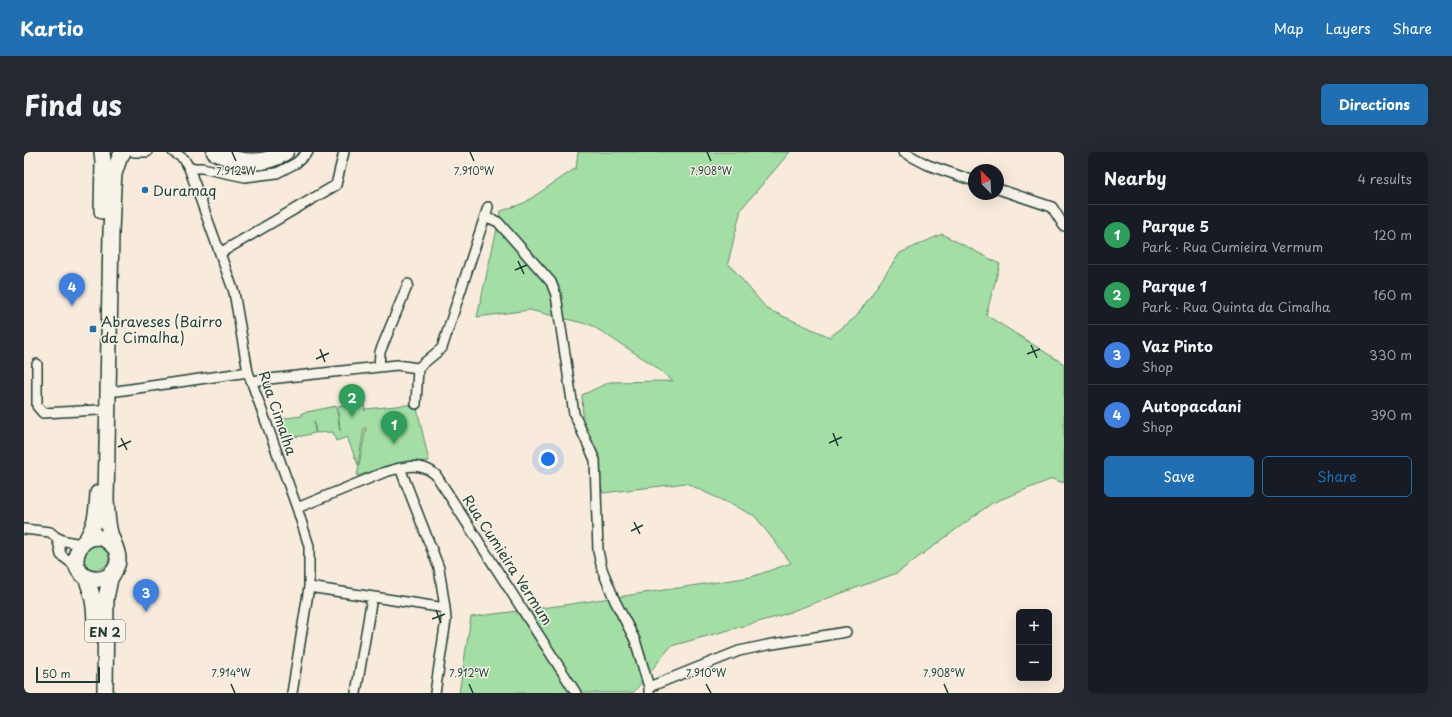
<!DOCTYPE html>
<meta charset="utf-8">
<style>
body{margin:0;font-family:"Playpen Sans",sans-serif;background:#242831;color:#f1f3f6}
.controls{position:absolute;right:12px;bottom:12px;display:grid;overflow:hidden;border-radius:6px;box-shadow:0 4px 16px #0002}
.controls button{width:36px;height:36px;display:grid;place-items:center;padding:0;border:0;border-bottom:1px solid #363941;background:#171b24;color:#f1f3f6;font:20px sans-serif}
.compass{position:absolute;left:944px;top:12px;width:36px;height:36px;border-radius:50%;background:#171b24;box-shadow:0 4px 16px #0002;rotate:336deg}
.scale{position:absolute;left:12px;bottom:10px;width:64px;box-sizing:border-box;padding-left:4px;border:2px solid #1f3d34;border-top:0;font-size:11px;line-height:14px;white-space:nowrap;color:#1f3d34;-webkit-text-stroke:3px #f7f3e8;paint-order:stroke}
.you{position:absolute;left:524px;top:307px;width:14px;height:14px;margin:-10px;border:3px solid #fff;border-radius:50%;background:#1a73e8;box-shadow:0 0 0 6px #1a73e833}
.badge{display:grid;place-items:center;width:26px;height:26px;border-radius:50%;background:#1f6fb2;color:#fff;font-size:13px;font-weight:700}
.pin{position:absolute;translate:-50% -33px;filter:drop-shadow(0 1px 2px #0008)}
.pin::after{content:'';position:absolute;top:21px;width:14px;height:12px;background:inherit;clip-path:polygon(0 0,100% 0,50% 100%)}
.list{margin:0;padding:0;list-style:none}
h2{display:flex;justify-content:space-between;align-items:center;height:52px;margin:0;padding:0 16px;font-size:17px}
h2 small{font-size:13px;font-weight:400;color:#9ea1a6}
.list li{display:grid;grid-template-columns:26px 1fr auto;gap:12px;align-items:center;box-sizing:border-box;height:60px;padding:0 16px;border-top:1px solid #363941}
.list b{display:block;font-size:15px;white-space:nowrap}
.list p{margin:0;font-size:13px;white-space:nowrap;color:#9ea1a6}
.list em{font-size:13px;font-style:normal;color:#9ea1a6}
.actions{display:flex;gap:8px;padding:12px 16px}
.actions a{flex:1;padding:9px 0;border:1px solid #1f6fb2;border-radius:6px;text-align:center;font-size:14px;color:#1f6fb2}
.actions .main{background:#1f6fb2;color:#fff}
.map{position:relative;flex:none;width:1040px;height:541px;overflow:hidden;border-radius:6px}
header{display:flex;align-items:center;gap:24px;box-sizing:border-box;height:56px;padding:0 20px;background:#1f6fb2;color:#fff}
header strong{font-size:19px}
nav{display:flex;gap:22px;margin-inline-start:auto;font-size:14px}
.intro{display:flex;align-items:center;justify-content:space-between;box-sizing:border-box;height:96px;padding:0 24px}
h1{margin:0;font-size:28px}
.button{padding:10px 18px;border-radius:6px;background:#1f6fb2;color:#fff;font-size:14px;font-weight:700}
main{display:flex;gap:24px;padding:0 24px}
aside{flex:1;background:#171b24;border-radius:6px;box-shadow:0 4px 16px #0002}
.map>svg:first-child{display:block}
</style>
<header>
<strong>Kartio</strong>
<nav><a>Map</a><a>Layers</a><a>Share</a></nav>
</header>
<div class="intro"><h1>Find us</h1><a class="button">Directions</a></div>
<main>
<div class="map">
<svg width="1040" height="541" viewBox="0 0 1040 541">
<rect width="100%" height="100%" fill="#f8ebdc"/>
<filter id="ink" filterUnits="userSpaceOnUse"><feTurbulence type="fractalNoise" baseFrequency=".025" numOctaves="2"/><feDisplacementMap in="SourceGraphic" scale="8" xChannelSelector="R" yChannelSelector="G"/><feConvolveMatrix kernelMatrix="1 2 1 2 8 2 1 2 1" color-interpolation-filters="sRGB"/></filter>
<g filter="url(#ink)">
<path fill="#a3dea4" stroke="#618e6c" d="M554 0H766L717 57 704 111 743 157 806 185 832 165 876 101 918 82 976 112 962 163 1040 212V331L1028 327 968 351 873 421 752 465 647 494 609 541H435L447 465 540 453 727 425 767 411 731 364 662 331 579 341 559 266 558 243 586 230 649 229 628 212 567 173 505 158 453 165 477 59 500 51 552 16Z
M340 249 341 259V257L392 252 405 309 376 311 333 324 342 276H340L334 313 323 285 312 289 309 280 292 281 290 269 291 281 278 284 263 285 254 267 278 264V261L312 254 316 279 314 254Z
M72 391 85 400C87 413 78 420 66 416 52 405 60 397 72 391Z"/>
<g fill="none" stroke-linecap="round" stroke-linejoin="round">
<g stroke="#1f3d34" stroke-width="12">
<path id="minor" d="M110 0H123
M149 0 160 7 165 16 210 140 224 220 273 356 285 394V435L268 541
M879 0 904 13 950 29
M165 16H178L221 25 253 21 272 11 284 0
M974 37 1028 55 1040 74
M461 64 474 70 527 130 532 143 550 262 571 308 574 399 578 417 591 449 611 488 625 535V541
M196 101 312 33 320 0
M13 212V254L19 261 74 258
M355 215 356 200 384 132
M394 216 418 196 464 55
M227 229 373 213 394 216
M84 238 93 239 224 220
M392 252 394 216
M376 316 415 416 421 456 422 468 411 541
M273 356 361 320C380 315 396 309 412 323L552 541
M0 377 26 380 32 385 41 389 57 392
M32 385 35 393 37 403 55 417
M285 435 421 456
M625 535 715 499 743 493 822 480
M332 541 348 445"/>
</g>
<g stroke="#1f3d34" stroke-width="18">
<path id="primary" d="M78 59 79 9 78 0
M62 388C72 373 73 359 74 341
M90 395C61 363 33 420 69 427 76 428 83 426 88 421 92 417 94 412 94 407 94 398 88 389 86 381 83 370 83 359 82 348L87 80 89 35 90 22 95 7 99 0
M62 425C70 446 71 456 71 478
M81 541 82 446 86 427 91 418"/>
</g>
<g stroke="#1f3d34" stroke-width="19">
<path id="trunk" d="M191 0C214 11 238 15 261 0"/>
</g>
<use href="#minor" stroke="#f7f3e8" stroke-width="9"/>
<use href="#primary" stroke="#f7f3e8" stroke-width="15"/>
<use href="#trunk" stroke="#f7f3e8" stroke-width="16"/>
</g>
</g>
<path fill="none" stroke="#1f3d34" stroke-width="1.5" d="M208 0 212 9M446 0 450 9M683 0 687 9M494 109 500 122M491 118 503 113M1007 193 1013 206M296 197 301 210M1003 202 1016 197M292 207 305 201M809 281 814 294M97 286 103 298M805 291 818 285M94 295 107 289M610 370 616 382M607 379 619 373M412 458 417 471M408 467 421 462M207 532 211 541M445 532 449 541M682 532 687 541M920 532 924 541"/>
<g fill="#1f6fb2" stroke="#f7f3e8" stroke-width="1.5">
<circle cx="121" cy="38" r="4"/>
<rect x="65" y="173" width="8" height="8" rx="2"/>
</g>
<g text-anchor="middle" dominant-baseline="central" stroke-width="3" stroke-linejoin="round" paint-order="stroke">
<rect fill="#f7f3e8" stroke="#60746a" stroke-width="1" x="61" y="468" width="40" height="22" rx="3"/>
<g font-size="13" font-weight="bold" fill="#1f3d34">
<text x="81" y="479">EN 2</text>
</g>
<g font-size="14" fill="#1f3d34" stroke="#f7f3e8" text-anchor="start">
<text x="129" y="38">Duramaq</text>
<text x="77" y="169">Abraveses (Bairro<tspan x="77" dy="16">da Cimalha)</tspan></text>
</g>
<g font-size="14" fill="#1f3d34" stroke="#f7f3e8">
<text transform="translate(254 261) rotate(71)">Rua Cimalha</text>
<text transform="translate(484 408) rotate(57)">Rua Cumieira Vermum</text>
</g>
</g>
<g font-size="10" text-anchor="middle" fill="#1f3d34" stroke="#f7f3e8" stroke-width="3" stroke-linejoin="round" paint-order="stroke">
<text x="212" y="23">7.912°W</text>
<text x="450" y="23">7.910°W</text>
<text x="687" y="23">7.908°W</text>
<text x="207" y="525">7.914°W</text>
<text x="445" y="525">7.912°W</text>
<text x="682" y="525">7.910°W</text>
<text x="920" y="525">7.908°W</text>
</g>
</svg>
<div class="controls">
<button>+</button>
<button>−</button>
</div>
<svg class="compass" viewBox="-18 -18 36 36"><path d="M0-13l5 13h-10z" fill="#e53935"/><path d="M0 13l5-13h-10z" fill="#9ea1a6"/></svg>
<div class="scale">50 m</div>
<div class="you"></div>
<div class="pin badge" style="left:370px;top:292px;background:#2e9e5b">1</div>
<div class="pin badge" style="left:328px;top:265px;background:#2e9e5b">2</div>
<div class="pin badge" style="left:122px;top:460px;background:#3f7fe0">3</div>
<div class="pin badge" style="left:48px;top:154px;background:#3f7fe0">4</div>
</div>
<aside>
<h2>Nearby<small>4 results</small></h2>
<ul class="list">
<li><span class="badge" style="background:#2e9e5b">1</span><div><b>Parque 5</b><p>Park · Rua Cumieira Vermum</p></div><em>120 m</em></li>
<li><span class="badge" style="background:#2e9e5b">2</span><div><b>Parque 1</b><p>Park · Rua Quinta da Cimalha</p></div><em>160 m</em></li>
<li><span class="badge" style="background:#3f7fe0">3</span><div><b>Vaz Pinto</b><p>Shop</p></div><em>330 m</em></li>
<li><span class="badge" style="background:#3f7fe0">4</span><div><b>Autopacdani</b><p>Shop</p></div><em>390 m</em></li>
</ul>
<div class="actions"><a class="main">Save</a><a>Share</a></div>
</aside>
</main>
